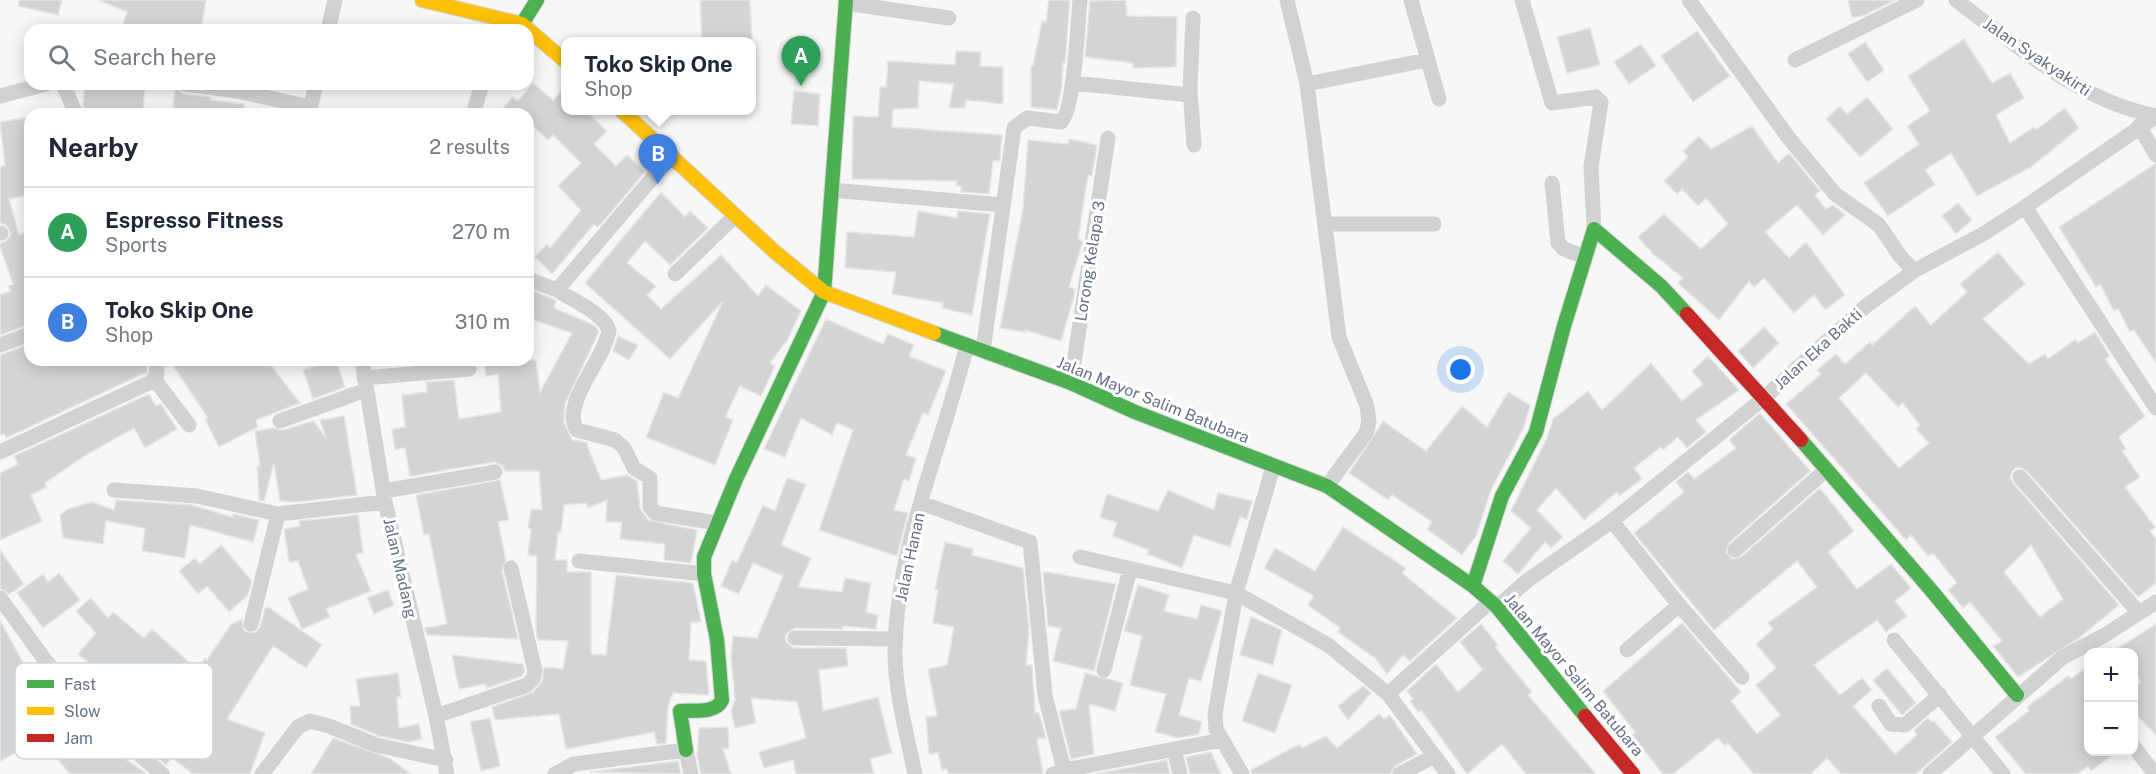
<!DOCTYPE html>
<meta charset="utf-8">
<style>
body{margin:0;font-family:"Public Sans",sans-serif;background:#f2f2f3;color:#1f2937}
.controls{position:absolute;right:18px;bottom:18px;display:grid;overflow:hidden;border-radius:12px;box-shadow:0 3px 15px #0003}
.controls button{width:54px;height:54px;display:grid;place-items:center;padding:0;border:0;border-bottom:2px solid #e0e1e3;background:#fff;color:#1f2937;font:30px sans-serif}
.you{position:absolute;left:1461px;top:370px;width:21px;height:21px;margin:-15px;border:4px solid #fff;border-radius:50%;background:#1a73e8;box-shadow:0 0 0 9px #1a73e833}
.badge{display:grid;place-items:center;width:39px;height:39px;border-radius:50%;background:#555f6d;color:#fff;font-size:20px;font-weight:700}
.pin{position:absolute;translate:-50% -50px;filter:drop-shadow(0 2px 3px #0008)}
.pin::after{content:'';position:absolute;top:32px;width:21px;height:18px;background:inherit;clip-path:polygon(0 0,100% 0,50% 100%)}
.popup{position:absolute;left:561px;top:37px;width:195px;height:78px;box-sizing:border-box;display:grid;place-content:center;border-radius:12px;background:#fff;filter:drop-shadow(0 2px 4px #0005);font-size:20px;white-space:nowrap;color:#747a83}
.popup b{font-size:22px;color:#1f2937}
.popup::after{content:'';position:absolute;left:50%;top:100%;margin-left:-12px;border:12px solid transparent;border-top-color:#fff}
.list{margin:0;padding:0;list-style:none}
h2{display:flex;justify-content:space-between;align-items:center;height:78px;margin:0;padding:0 24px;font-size:26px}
h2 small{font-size:20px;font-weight:400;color:#747a83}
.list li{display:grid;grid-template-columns:39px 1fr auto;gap:18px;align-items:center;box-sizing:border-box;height:90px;padding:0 24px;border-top:2px solid #e0e1e3}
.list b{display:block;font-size:22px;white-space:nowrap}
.list p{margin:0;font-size:20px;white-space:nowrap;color:#747a83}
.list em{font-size:20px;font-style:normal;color:#747a83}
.icon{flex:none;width:33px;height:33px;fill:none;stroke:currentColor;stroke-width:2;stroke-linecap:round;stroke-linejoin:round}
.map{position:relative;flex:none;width:2156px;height:774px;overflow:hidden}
.search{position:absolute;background:#fff;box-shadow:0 3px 15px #0003;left:24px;top:24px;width:510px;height:66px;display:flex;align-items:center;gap:15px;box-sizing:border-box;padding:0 21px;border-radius:18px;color:#747a83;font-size:22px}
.panel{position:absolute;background:#fff;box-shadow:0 3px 15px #0003;left:24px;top:108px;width:510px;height:258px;border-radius:18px}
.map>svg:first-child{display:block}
</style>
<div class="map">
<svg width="2156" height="774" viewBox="0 0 2156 774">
<rect width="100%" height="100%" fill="#f7f7f6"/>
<path fill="#d3d4d5" stroke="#e6e6e6" stroke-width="1.5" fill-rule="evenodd" d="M19 0H62L58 15 18 6Z
M98 0H206L201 30H121L127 12Z
M700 0H750L752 42H702Z
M1049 0H1070L1065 63H1063L1062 86 1057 110 1031 107V66H1033L1042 21 1046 22Z
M1126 0 1127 16 1177 17 1176 67 1133 68V63L1085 57 1090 1Z
M1848 0H1895L1865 15 1852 18Z
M1590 28 1600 65 1567 73 1557 37Z
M1697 31 1730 76 1693 102 1661 56Z
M1964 39 1992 83 2010 73 2024 98 1996 115 2010 143 2034 127 2036 130 2065 108 2079 128 2031 167 1977 196 1951 153 1925 170 1935 184 1888 216 1864 183 1919 144 1907 126 1930 111 1908 76Z
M1865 42 1884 70 1867 82 1848 54Z
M1641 44 1656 66 1629 84 1614 62Z
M956 51 981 52 980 66 1003 67V104L966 100 965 108H949L954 84 919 81 918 108 893 109 892 127 1002 135 1000 161H993L989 194 961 192V186H956L957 181 852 179 853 116 878 117 880 87H886L888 61 955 65Z
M533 83 553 100 565 88V111H586L607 131 594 144 616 166 627 155 645 172 601 224 597 227 594 224 552 274 535 257 547 244 550 248 581 210 558 186 581 163 553 135 548 140 528 121V114H499L512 97 518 101Z
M85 84H145L143 114H86L83 105Z
M175 88 184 94 210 97V100L244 104V114H173Z
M794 91 820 94 818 126 791 124Z
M1867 97 1893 129 1860 157 1826 119 1840 106 1847 114Z
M30 117V188L27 189 28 195 9 199 19 235 30 231V324L0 335V295L11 291 8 286 13 284 0 247V243L6 241 11 234 6 225 0 223V167L5 165 0 122Z
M1752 126 1778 163 1789 153 1820 191 1815 195 1826 209 1833 205 1845 215 1823 235 1797 205 1765 232 1789 258 1806 242 1845 295 1825 310 1814 295 1794 313 1764 278 1754 287 1749 281 1719 320 1678 283 1683 278 1653 254 1638 237 1664 214 1701 249 1728 224 1706 198 1698 206 1682 189 1677 194 1664 181 1688 157 1683 151 1699 136 1711 149Z
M1069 139 1097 145 1092 176 1088 175 1078 239 1083 241 1069 287 1075 289 1074 296 1061 341 1025 330V332L1000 328 1023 209 1028 140 1068 144Z
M2155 164 2156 165V363L2134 330 2130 332 2118 309 2114 311 2100 284 2096 287 2059 227Z
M661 192 685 217 690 211 708 228 670 265 645 241 627 263 656 286 647 295 661 309 721 255 758 296 766 285 801 311 788 339 770 363 775 366 761 396 740 386 725 417 733 420 715 465 646 437 664 392 678 398 723 301 670 359 585 283Z
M1958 203 1972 220 1956 234 1942 216Z
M918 211 957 218 958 211 990 214 972 315 942 308 943 303 892 294 896 272 845 268 847 232 914 237Z
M1998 252 2025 284 1983 319 2029 364 2045 354 2048 359 2076 339 2078 343 2095 332 2110 356 2105 359 2145 416 2119 437 2126 449 2122 451 2140 477 2125 487 2155 527 2150 531 2156 539V583L2138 597 2027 471 2019 467 2013 470 2010 478 2013 483 2119 605 2079 638 2018 677 1993 646 2002 641 1970 602 1963 608 1948 590 1957 583 1933 553 1928 556 1911 535 1906 540 1786 404 1821 374 1817 370 1836 354 1845 364 1870 342 1872 345 1915 306 1931 325 1967 292 1960 284ZM1866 373 1898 407 1903 403 1920 425 1916 429 1929 443 1899 468 1839 398ZM2031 545 2063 599 2040 617 2004 572Z
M528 289 553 299 556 301 554 308 594 325 599 331 565 404 564 422 572 440 586 442 601 480 627 475 637 481 640 508 648 520 697 530 691 563 664 560 665 544 620 539 622 522H606L607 500 588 508 586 503 564 505 561 532H558L555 560H567V572H591V654L606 655 616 575 693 583 701 622H691L689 660 706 661 709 695 673 693 668 707 666 743 657 744 654 732 566 749 559 714 495 720 492 707 533 692 542 682 544 667 563 669 568 641 538 640 536 630 537 556 528 555 531 529 528 528 531 509 542 510 539 471H505L502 465 494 462 412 476H410L405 448 395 450 392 429 405 427 402 395 427 392 426 382 454 380 459 419 501 412 498 374 486 376 484 360H536L540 392 572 333 528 318Z
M826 319 883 344 888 334 914 345 909 356 946 371 928 415 923 413 906 455 916 458 909 481 904 479 894 510 908 513 897 556 819 530 853 430 837 423 832 435 801 418 785 457 764 449Z
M1764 327 1779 343 1753 368 1738 351Z
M618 336 638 345 629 360 613 351Z
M30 344V360H146L147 372 6 438 4 434 0 435V355Z
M1708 356 1739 390 1696 420 1706 432 1687 448 1678 437 1663 450 1661 447 1634 468 1642 479 1619 496 1617 492 1584 520 1556 488 1537 510 1563 537 1551 548 1545 542 1518 574 1503 561 1531 528 1511 511 1547 438 1553 419 1588 391 1602 410 1651 363 1682 401 1703 384 1692 371Z
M166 360H267L300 403 256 420 258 427 219 447 205 419 208 418 172 364 166 367Z
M331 360H336L345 387 313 399 303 370Z
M1508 392 1530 405 1524 427 1491 490 1476 536 1462 555 1427 529 1432 522 1392 495 1388 500 1349 473 1383 421 1426 451 1462 406 1487 427Z
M149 394 156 406 161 404 177 429 145 448 134 428 86 455 45 483 47 487 31 495 42 521 0 540V473L18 464 14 456Z
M1760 413 1810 471 1729 543 1726 552 1732 559 1741 557 1820 488 1854 531 1828 552 1857 589 1891 564 1911 588 1895 601 1907 616 1886 632 1877 620 1814 665 1840 695 1862 678 1872 690 1853 706 1895 754 1917 735 1914 730 1928 718 1932 722 1934 721 1952 742 1916 774H1841L1827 758 1811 774H1754L1728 743 1725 746 1718 738 1673 774H1663L1632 735 1635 732 1603 691 1682 623 1741 692 1731 701 1757 734 1780 715 1756 685 1776 668 1756 644 1773 629 1768 623 1817 587 1797 561 1714 630 1634 533 1684 492 1676 482 1688 472 1694 479 1736 448 1729 440Z
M344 416 357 495 296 502 280 501 274 463 264 501 259 500 257 466H260L255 431 273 428 283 430 314 421 326 438 320 420Z
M787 478 806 484 781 545 811 558 798 587 842 592 845 578 871 583 866 612 878 615 876 629 843 626V629L795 628 787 633 785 638 787 643 794 648H846L848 666 819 670 823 711 878 697 892 753 870 759 874 774H796L793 760 764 768 759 752 806 738 797 702 751 698 756 723 735 728 731 711 735 699 731 657 733 636 757 638 783 576 753 563 739 594 721 586 732 560 737 563 763 505 775 511Z
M500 480 509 520 498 522 506 560 502 570 518 639 427 635 425 628 447 624 429 534 424 535 416 495Z
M1168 490 1214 510 1218 493 1252 501 1247 519 1240 517 1230 547 1194 535 1182 568 1147 554 1149 550 1112 536 1117 523 1100 517 1107 494 1158 511Z
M116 500 192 505 232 517 233 514 259 520 253 542 190 525 185 558 142 551 145 528 106 521 103 544 63 538 60 515 68 509 92 502 114 510Z
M358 515 363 553 356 554 371 591 326 609 330 617 302 629 288 598 308 589 298 561 289 562 284 529 300 526 299 521Z
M1343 527 1406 568 1402 573 1457 618 1410 661 1403 655 1387 674 1375 658 1338 632 1340 628 1308 605 1314 596 1264 568 1275 548 1315 571Z
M945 542 973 549 972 555 1023 568 1029 628 1026 665H1032L1035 713H1039L1046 738 1037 739 1043 774H948L947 769 942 770 938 753 929 754 926 717 937 716 928 669 947 665 954 627 933 623 938 590 935 589Z
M221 545 252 581 248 595 229 612 207 586 198 594 179 571 195 558 200 564Z
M0 550 24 584 9 594 0 588Z
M1047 572 1116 584 1094 671 1053 661 1061 628 1048 626 1043 573Z
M59 573 80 600 43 628 17 593 43 574 48 582Z
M1138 585 1169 595 1164 611 1197 619 1201 605 1222 611 1201 681 1189 678 1179 715 1202 722 1199 734 1178 738 1155 732 1166 694 1130 685 1142 636 1124 631Z
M388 590 394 605 374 614 367 598Z
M91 598 108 618 113 612 144 638 152 629 197 669 205 658 207 660 231 624 242 619 244 631 254 633 260 627 265 609 268 607 322 645 306 668 273 646 227 719 265 733 250 774H193L172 758 166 765 147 748 160 732 156 727 173 713 115 663 104 676 78 654 96 633 76 611Z
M1251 617 1282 630 1273 665 1240 655Z
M0 620 27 670 35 664 70 712 74 708 120 755 147 774H70L41 740 0 761Z
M1481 624 1498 645 1495 647 1532 692 1528 695 1596 774H1526L1502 744 1467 774 1421 710 1418 712 1410 701 1413 699 1407 691 1436 664 1458 692 1483 670 1460 642Z
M2156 624V735L2133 711V689L2141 682 2133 671V652H2112Z
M452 655 523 664 525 671 522 676 487 688 485 684 459 689Z
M2088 666V752H2116L2091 771 2088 766 2077 774H2026L1995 737 2029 711 2027 707 2068 676 2071 679Z
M1887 668 1916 703 1902 715 1873 680Z
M398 673 401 697H397L399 728 419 724 422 739 409 742 379 736 351 724 350 706H360L356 679Z
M1085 673 1123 683 1115 711 1089 704 1094 754 1071 759 1059 711 1076 709Z
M1258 673 1292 685 1275 733 1242 721Z
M1363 686 1371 693 1348 720 1338 706Z
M1379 714 1384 719 1390 715 1417 754 1395 766 1390 774H1252L1251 770 1300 744 1302 748 1326 736 1337 748Z
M490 718 500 766 481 771 470 722Z
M728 727 729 748 723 749 731 774H701L697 756 699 728Z
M333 738 389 758 411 774H311Z
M1211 752 1221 774H1190L1186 757Z
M1167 760 1170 774H1095Z
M678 761 681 774 589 772Z"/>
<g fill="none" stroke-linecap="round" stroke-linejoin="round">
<g stroke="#d2d4d6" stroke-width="16">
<path id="fast" d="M522 24 537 0
M934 333 1071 383 1135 412 1327 486 1473 586 1497 607 1585 716
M1801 440 1931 590 2017 695
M1473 586 1502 496 1536 432 1564 326 1594 229 1661 286 1687 314
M686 750 680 711C693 710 716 714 722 700L717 640 704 574V557L736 479 824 292 846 0"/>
</g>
<g stroke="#d2d4d6" stroke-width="16">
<path id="slow" d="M422 0 522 24 565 61
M621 110 775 252 824 292 934 333"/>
</g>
<g stroke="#d2d4d6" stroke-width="16">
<path id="jam" d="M1687 314 1801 440
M1585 716 1633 774"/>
</g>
<path stroke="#d1d2d3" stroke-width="15" d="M1287 0 1307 84 1339 337 1367 406 1369 422 1366 433 1327 486
M1411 0 1439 99
M1522 0 1552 103 1596 97 1601 102 1591 167 1594 229
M1689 0 1788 137 1835 194 1879 225 1900 256 1914 271
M1956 0C2018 47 2078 100 2156 116
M845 3 949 18
M1193 18 1190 89 1194 145
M328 30 335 0
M1795 60 1917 0
M1073 83 1190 95
M63 84 76 114
M185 84 237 91 310 107
M1307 84 1427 60
M0 96 46 84
M309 114 316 84
M473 114 482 84
M2139 126 2156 155
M1552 183 1558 243 1564 249 1584 257
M831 190 1003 205
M2025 207 2156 408
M1326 224H1434
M0 233H1
M675 274 736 215
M528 279 557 290 672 155
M557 290C572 300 603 313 609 330 606 358 560 404 577 430L615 440 624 448 634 468 650 478V507L655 513 717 523
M0 345 30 334
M983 351 1014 128 1027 118 1061 122C1074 112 1078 21 1080 0
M362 360 385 502 436 716 447 774
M364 378 469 369
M155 380 189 425
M1071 383 1108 138
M280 421 366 390
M0 452 151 382 157 375 156 360
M2020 477 2139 613
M114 490 197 496 278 514 385 502
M384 491 495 472
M921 503 1030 542 1045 695 1065 774
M1612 521 1679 605 1742 677
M1735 550 1826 470
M1080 557 1236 593 1328 645 1388 694 1448 774
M579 561 704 574
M0 598 45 660 97 719 162 774
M1497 607 1528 580 1612 521 1764 398 1866 306 1914 271 1983 234 2025 207 2156 116
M251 624 278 514
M795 638 896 639
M1894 640 2003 774
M1627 650 1679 605
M1104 670 1130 569
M1388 694 1491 601
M1879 706 1891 724 1905 725 1940 695
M436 716 527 685 533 679 535 671 511 568
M2134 747 2155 774
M1174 749 1180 774
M262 774 298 727 310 721 329 726 376 745 446 760
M555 774 574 764 686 750 691 774
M915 774C907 735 895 692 895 652 896 546 942 447 967 345
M1053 774 1064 770 1222 740
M1242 774 1216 729 1215 714 1236 593 1273 467
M1400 774 1434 756
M1930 774 2063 657 2105 635 2156 602"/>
<use href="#fast" stroke="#4caf50" stroke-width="14"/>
<use href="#slow" stroke="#ffc107" stroke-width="14"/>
<use href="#jam" stroke="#c62828" stroke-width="14"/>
</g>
<g text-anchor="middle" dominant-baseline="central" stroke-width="6" stroke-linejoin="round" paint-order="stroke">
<g font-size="16" fill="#657289" stroke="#fff">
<text transform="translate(2037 57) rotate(34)">Jalan Syakyakirti</text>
<text transform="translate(1090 261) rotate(-81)">Lorong Kelapa 3</text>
<text transform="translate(1818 349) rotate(-42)">Jalan Eka Bakti</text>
<text transform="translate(1153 400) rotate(22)">Jalan Mayor Salim Batubara</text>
<text transform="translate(910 557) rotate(-78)">Jalan Hanan</text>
<text transform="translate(400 568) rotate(77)">Jalan Madang</text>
<text transform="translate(1574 675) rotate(50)">Jalan Mayor Salim Batubara</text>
</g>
</g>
<rect x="15" y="663" width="198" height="96" rx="9" fill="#fff" stroke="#d1d5dc" stroke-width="1.5"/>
<rect x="27" y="680" width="27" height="8" fill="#4caf50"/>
<rect x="27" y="707" width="27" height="8" fill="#ffc107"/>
<rect x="27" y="734" width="27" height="8" fill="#c62828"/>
<g font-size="16" fill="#657289">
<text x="64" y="690">Fast</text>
<text x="64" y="717">Slow</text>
<text x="64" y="744">Jam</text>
</g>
</svg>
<div class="controls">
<button>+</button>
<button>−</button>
</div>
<div class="you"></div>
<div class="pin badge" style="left:801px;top:86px;background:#2e9e5b">A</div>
<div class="pin badge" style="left:658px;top:184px;background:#3f7fe0">B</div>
<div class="popup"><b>Toko Skip One</b>Shop</div>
<div class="search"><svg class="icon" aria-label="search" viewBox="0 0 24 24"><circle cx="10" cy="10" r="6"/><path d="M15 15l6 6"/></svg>Search here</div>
<section class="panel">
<h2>Nearby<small>2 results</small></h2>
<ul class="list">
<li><span class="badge" style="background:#2e9e5b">A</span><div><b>Espresso Fitness</b><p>Sports</p></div><em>270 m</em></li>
<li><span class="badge" style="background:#3f7fe0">B</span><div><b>Toko Skip One</b><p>Shop</p></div><em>310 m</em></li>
</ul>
</section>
</div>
